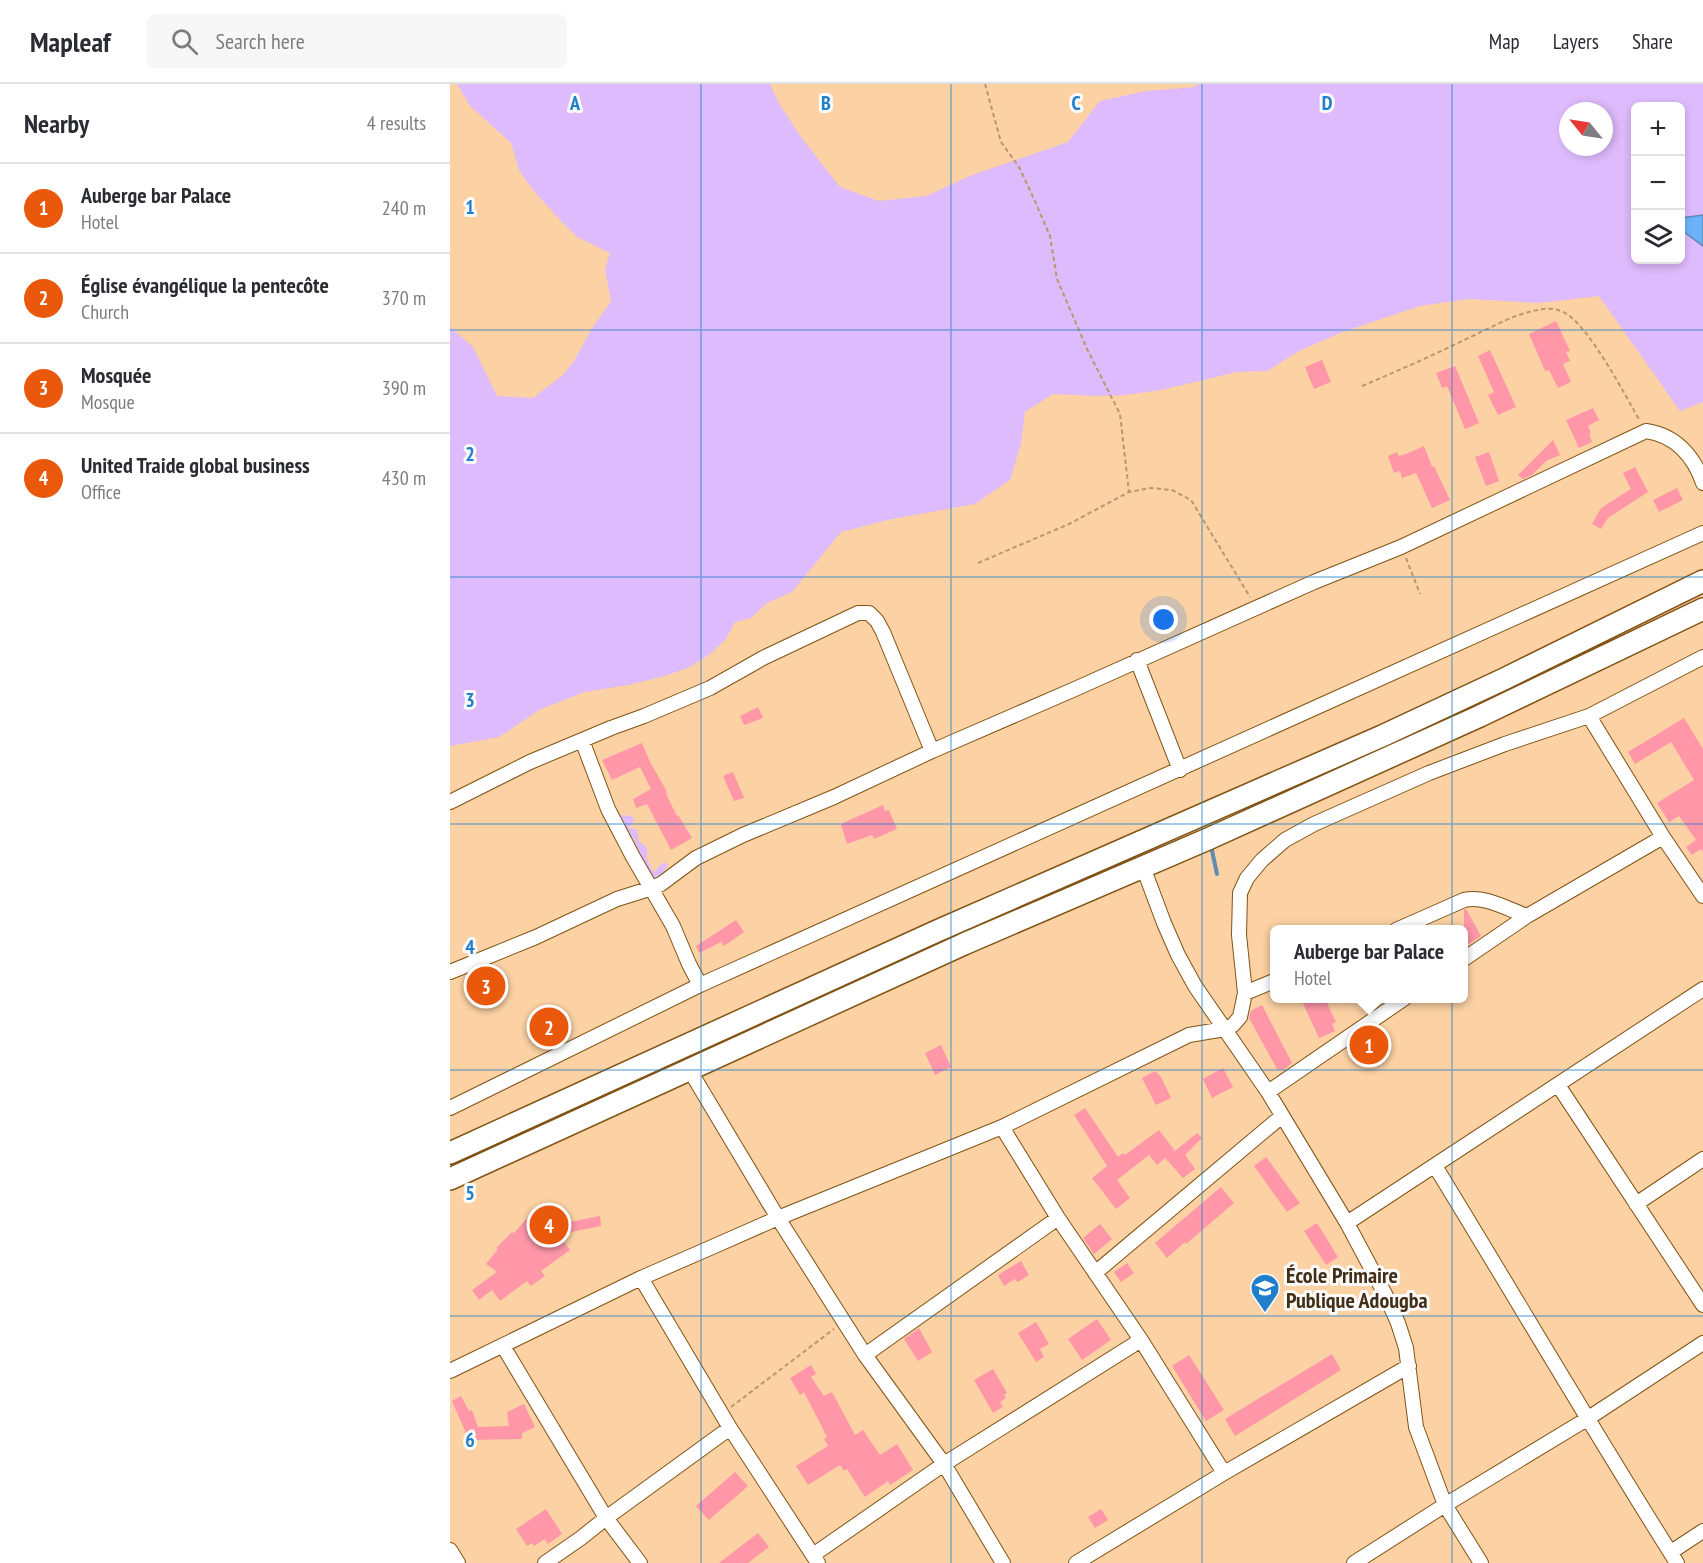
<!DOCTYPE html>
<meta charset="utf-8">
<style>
body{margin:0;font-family:"PT Sans Narrow",sans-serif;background:#f7f7f7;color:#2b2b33}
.controls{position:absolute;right:18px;top:18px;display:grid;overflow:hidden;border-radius:9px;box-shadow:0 3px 9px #0003}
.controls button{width:54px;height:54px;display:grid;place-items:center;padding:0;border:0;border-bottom:2px solid #e1e1e2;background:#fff;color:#2b2b33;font:30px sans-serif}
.compass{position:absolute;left:1109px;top:18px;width:54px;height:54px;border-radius:50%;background:#fff;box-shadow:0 3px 9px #0003;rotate:300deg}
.you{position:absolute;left:714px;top:536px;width:21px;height:21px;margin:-15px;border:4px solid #fff;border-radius:50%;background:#1a73e8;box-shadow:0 0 0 9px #1a73e833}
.badge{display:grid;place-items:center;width:39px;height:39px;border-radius:50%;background:#ea580c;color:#fff;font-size:20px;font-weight:700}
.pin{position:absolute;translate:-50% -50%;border:3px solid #fff;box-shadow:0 2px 6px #0006}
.popup{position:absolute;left:820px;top:841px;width:198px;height:78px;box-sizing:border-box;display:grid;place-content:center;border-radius:9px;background:#fff;filter:drop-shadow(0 2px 4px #0005);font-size:20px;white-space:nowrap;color:#7c7c81}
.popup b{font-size:22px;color:#2b2b33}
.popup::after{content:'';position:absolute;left:50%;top:100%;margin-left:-12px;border:12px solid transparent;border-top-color:#fff}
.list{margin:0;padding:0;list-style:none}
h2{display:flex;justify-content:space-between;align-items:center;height:78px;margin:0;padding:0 24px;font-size:26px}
h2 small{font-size:20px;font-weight:400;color:#7c7c81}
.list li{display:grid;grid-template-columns:39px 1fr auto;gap:18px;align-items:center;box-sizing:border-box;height:90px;padding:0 24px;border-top:2px solid #e1e1e2}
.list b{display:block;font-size:22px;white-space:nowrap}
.list p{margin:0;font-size:20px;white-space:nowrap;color:#7c7c81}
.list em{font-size:20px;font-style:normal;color:#7c7c81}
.icon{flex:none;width:33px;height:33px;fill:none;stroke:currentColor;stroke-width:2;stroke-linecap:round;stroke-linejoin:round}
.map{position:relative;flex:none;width:1253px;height:1479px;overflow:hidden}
header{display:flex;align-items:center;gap:36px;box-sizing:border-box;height:84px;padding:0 30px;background:#fff;border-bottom:2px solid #e1e1e2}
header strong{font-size:28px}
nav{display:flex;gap:33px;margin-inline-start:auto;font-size:21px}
.search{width:420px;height:54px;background:#f7f7f7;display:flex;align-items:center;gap:15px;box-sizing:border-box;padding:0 21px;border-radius:9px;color:#7c7c81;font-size:22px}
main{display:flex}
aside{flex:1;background:#fff}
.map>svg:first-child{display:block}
</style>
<header>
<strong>Mapleaf</strong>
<div class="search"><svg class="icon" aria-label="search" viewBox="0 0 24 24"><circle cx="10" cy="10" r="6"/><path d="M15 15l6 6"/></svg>Search here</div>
<nav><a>Map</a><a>Layers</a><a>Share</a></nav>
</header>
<main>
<aside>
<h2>Nearby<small>4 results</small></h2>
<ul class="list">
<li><span class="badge">1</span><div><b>Auberge bar Palace</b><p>Hotel</p></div><em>240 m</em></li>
<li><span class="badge">2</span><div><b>Église évangélique la pentecôte</b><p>Church</p></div><em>370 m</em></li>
<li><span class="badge">3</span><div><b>Mosquée</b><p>Mosque</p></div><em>390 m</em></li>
<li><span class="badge">4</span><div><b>United Traide global business</b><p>Office</p></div><em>430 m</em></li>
</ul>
</aside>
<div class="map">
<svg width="1253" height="1479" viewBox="0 0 1253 1479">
<rect width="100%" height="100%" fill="#fcd1a3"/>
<path fill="#debbfc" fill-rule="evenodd" d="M7 0H320L330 21 351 53 390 103 429 117 476 112 522 91 618 58 650 17 696 7 745 3 747 0H1253V318L1230 327 1149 212 1089 219 1018 215 970 222 890 249 849 267 817 287 787 288 711 306 676 311 648 312 603 310 575 328 571 360 560 396 525 420 442 435 391 448 342 508 317 519 301 534 285 538 276 555 260 570 240 583 215 592 178 601 135 608 91 625 49 653 0 662V243L23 263 47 312 83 314 113 291 124 277 141 246 161 217 155 185 160 169 127 153 111 137 83 106 69 86 61 59 20 22ZM1186 22H1230V176H1186ZM1118 27H1154V63H1118Z
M170 731 181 732 184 735 183 739 180 741 179 744 187 746 189 757 197 764V775L202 786 205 788 209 782 215 778 218 781 213 788 208 799C199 795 187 793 181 784L185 755 179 752 165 733Z"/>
<path fill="#6bb3f9" stroke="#5f8bb5" stroke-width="1.5" d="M1253 131V162L1234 148H1230L1231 134Z"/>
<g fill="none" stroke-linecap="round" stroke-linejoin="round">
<path stroke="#5f8bb5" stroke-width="4" d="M761 762 767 790"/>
</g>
<path fill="#ff97a9" d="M1106 237 1120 267 1116 268 1120 277 1113 280 1121 298 1108 304 1099 286 1095 287 1079 250Z
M1040 266 1066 323 1048 331 1038 311 1044 308 1028 272Z
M872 276 881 298 864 305 855 283Z
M1005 282 1029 339 1015 345 997 302 992 304 986 289Z
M1143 324 1149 336 1138 342 1141 349 1139 350 1142 358 1129 364 1116 336Z
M1103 356 1110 371 1096 377 1082 391 1073 395 1068 391Z
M974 362 982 383 984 382 1000 416 982 424 966 389 952 394 950 387 944 389 938 372 947 368 949 372 956 370Z
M1039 368 1049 397 1036 402 1025 373Z
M1185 383 1198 408 1158 434 1151 445 1142 440 1151 424 1181 405 1173 389Z
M1227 404 1233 416 1209 428 1203 416Z
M308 623 313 634 294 641 290 632Z
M1234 634 1253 665V768L1251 765 1242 771 1236 763 1246 756 1229 732 1219 738 1207 719 1244 696 1221 658 1185 680 1178 668Z
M192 659 200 678 216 706 217 712 227 732 228 731 242 754 221 766 197 720 186 724 183 715 201 705 190 683 162 696 152 676Z
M283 688 294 714 284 717 273 692Z
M433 721 435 727 439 726 447 745 424 755 422 751 397 760 391 741 393 739Z
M1016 825 1031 852 1014 863V826Z
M286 836 294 848 274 862 271 858 249 869 246 862Z
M851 915H875L886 938 882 940 885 947 869 954Z
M812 921 842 979 834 986 827 985 799 934 801 927Z
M491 961 501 983 485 991 475 969Z
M773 984 783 1003 762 1014 753 995Z
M705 987 711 993 721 1014 706 1021 692 994Z
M635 1024 668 1073 673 1069 675 1071 709 1046 725 1067 747 1049 752 1054 735 1071 745 1085 733 1094 715 1074 707 1081 699 1071 667 1096 680 1114 666 1125 642 1094 657 1082 624 1031Z
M816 1073 850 1119 837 1128 804 1082Z
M771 1103 784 1119 736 1160 735 1158 717 1174 705 1159Z
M88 1122 120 1166 91 1187 95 1192 81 1202 77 1197 50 1217 42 1206 29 1216 22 1206 47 1188 36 1180 48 1165 46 1164 62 1148 64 1149Z
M150 1132 151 1142 121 1148 119 1138Z
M867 1139 888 1173 876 1181 854 1147Z
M650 1140 662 1155 644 1170 633 1154Z
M571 1177 579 1191 568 1198 565 1195 554 1202 548 1191Z
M677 1179 684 1189 671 1198 664 1188Z
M647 1235 661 1256 632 1276 618 1255Z
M586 1238 599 1260 590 1265 594 1273 586 1278 568 1249Z
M469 1244 482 1268 468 1277 454 1255Z
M882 1270 891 1286 785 1352 775 1335Z
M739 1271 774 1326 756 1337 722 1282Z
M361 1281 366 1290 361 1293 374 1312 382 1308 405 1351 413 1346 430 1371 447 1360 463 1386 440 1401 438 1397 415 1413 397 1385 394 1387 390 1381 358 1401 346 1382 378 1362 374 1355 377 1353 354 1308 350 1311 340 1294Z
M543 1285 557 1309 554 1311 556 1314 550 1318 553 1323 543 1329 524 1296Z
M11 1312 19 1327 22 1326 28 1343 59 1342 57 1328 74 1320 85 1343 72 1349V1355L19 1356 2 1317Z
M285 1388 298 1402 259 1436 246 1422Z
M96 1425 112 1450 98 1460 95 1455 84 1462 82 1459 77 1462 66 1445Z
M651 1425 658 1436 645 1444 638 1433Z
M308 1449 319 1463 298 1479H269Z"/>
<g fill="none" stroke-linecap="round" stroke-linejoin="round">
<g stroke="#815314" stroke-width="16">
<path id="minor" d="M687 576 730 686
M1139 632 1213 753 1253 812
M132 656 158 725 183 773 223 842 239 880 250 901
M0 718 80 678 161 644 194 632 260 604 313 574 408 529H419L427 537 433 548 482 667
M693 783 714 839 728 871 745 902 818 1008 897 1139 936 1212 948 1239 956 1264 966 1343 995 1421 1031 1479
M946 846 1014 816C1034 811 1057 825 1077 832
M1014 875 1077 832 1213 753
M0 888 86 853 167 815 202 804 211 800 246 774 293 751 384 713 482 667 625 605 864 498 951 463 1196 347C1225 351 1244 372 1253 399
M795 909 824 897
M239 985 328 1134 415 1271 494 1380 553 1479
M1108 1001 1253 1221
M818 1008 955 914
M0 1024 250 901 1253 449
M552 1043 608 1134 691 1256 774 1389
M985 1082C1066 1214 1144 1348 1227 1479
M1186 1120 1253 1075
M897 1139 1253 905
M645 1189 832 1032
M191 1194 280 1344 368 1479
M53 1262 156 1434 190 1479
M415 1271 608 1134
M0 1287 191 1194 260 1164 328 1134 552 1043 739 951 775 945 783 941 790 933 795 909 789 851 790 809 797 794 812 776 835 756 864 740 979 689 1055 660 1139 632 1253 573
M0 1466 8 1479
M1221 1468 1253 1447
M363 1471 494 1380 691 1256
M95 1479 131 1454 156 1434 280 1344
M626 1479 774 1389 959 1282
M904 1479 995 1421 1137 1335 1253 1259"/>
</g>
<g stroke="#815314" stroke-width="24">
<path id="primary" d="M0 1069 487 847 932 652 1054 595 1253 497
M0 1095 514 860 758 755 1030 632 1253 525"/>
</g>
<path stroke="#ba9771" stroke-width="2" stroke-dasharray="4.5 3" stroke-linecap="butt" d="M535 0 551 58 569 83 584 115 600 152 607 195 637 265 670 330 679 408
M912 302C947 287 982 272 1016 255 1039 245 1063 230 1088 226 1097 224 1106 224 1115 229 1139 242 1175 311 1190 337
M956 474 970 510
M528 479 619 440 679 408 700 404 722 406 741 416 800 513
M281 1323 384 1245"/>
<use href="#minor" stroke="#fff" stroke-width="14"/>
<use href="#primary" stroke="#fff" stroke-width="21"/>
</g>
<path fill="none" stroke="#217eca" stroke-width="1.5" stroke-opacity="0.55" d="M251 0V1479M501 0V1479M752 0V1479M1002 0V1479M0 246H1253M0 493H1253M0 740H1253M0 986H1253M0 1232H1253"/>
<defs>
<g id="school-pin" transform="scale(1.5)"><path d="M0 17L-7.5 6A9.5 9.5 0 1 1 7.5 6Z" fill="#217eca" stroke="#fbfbfb"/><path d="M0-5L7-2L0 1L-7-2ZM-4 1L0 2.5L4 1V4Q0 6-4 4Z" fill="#fff"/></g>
</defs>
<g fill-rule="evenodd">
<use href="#school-pin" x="815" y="1204"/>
</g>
<g text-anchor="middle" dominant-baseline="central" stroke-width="6" stroke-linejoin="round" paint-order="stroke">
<g font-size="22" font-weight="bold" fill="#432e16" stroke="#fbfbfb" text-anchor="start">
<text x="836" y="1191">École Primaire<tspan x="836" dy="25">Publique Adougba</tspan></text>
</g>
</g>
<g font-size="20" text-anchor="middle" font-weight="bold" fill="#217eca" stroke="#fbfbfb" stroke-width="6" stroke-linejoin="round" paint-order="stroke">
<text x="125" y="26">A</text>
<text x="376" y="26">B</text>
<text x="626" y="26">C</text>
<text x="877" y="26">D</text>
<text x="20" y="130">1</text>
<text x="20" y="377">2</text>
<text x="20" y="623">3</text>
<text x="20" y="870">4</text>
<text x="20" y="1116">5</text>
<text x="20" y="1363">6</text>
</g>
</svg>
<div class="controls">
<button>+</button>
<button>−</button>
<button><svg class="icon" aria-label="layers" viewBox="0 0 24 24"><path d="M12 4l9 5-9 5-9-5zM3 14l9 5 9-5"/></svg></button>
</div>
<svg class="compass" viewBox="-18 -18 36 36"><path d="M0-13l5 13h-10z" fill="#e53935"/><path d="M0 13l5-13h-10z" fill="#7c7c81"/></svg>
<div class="you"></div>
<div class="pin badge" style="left:919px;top:961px">1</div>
<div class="popup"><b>Auberge bar Palace</b>Hotel</div>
<div class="pin badge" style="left:99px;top:943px">2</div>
<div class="pin badge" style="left:36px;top:902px">3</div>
<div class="pin badge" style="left:99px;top:1141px">4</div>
</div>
</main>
